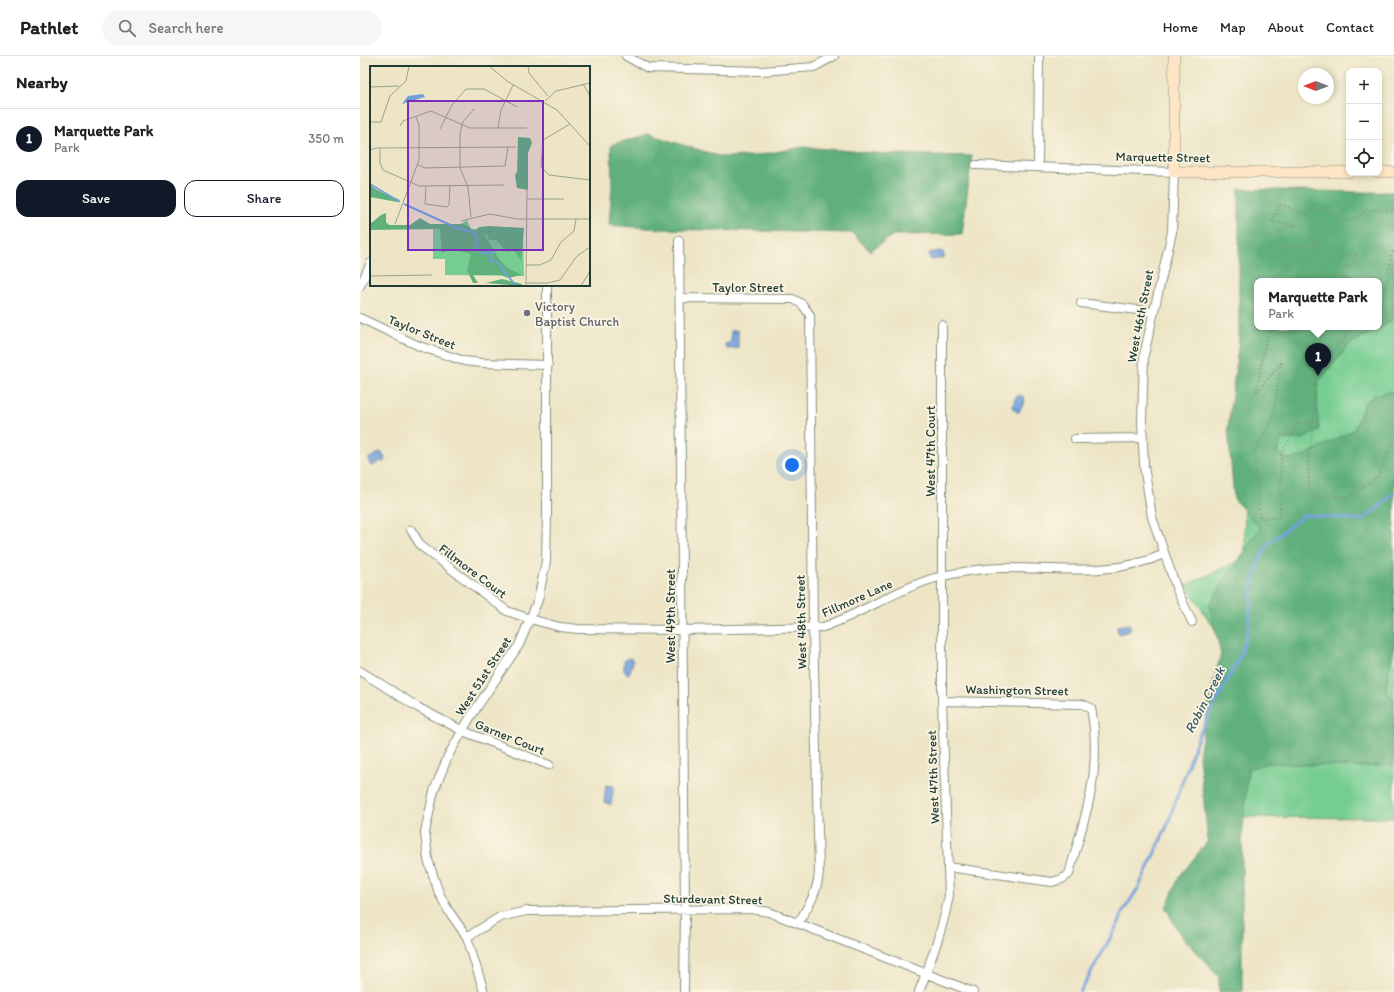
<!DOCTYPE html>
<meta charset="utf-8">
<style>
body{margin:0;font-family:Itim,sans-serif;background:#f6f6f6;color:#222}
.controls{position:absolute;right:12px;top:12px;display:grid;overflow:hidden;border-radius:8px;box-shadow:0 2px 6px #0003}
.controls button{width:36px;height:36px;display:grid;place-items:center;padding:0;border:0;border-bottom:1px solid #e0e0e0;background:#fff;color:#222;font:20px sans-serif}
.compass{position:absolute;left:938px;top:12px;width:36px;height:36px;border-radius:50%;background:#fff;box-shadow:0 2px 6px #0003;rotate:270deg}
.you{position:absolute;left:432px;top:409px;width:14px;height:14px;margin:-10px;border:3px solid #fff;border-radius:50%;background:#1a73e8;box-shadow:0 0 0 6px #1a73e833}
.badge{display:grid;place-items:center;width:26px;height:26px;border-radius:50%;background:#111827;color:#fff;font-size:13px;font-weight:700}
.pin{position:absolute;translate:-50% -33px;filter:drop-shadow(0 1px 2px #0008)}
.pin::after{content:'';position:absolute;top:21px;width:14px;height:12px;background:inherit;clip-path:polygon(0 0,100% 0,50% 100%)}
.popup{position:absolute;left:894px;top:222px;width:128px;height:52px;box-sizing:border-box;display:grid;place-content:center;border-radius:8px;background:#fff;filter:drop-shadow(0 1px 3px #0005);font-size:13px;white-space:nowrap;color:#767676}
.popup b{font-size:15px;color:#222}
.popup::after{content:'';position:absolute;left:50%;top:100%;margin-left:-8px;border:8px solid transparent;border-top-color:#fff}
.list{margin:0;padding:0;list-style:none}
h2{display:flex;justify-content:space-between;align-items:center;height:52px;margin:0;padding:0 16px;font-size:17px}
h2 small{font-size:13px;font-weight:400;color:#767676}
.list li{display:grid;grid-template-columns:26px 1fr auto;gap:12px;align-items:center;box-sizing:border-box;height:60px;padding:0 16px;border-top:1px solid #e0e0e0}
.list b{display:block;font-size:15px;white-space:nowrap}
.list p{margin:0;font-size:13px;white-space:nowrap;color:#767676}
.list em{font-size:13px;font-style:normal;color:#767676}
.actions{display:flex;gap:8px;padding:12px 16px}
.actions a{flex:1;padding:9px 0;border:1px solid #111827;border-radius:12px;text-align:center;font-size:14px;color:#111827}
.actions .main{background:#111827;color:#fff}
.icon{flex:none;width:22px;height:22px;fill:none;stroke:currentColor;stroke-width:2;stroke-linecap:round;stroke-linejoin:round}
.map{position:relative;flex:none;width:1034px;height:936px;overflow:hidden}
header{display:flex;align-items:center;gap:24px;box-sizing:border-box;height:56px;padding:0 20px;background:#fff;border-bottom:1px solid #e0e0e0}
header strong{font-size:19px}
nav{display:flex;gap:22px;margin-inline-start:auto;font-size:14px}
.search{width:280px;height:36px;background:#f6f6f6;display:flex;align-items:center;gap:10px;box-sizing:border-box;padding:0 14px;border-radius:22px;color:#767676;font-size:15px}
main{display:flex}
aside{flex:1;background:#fff}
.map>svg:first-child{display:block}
</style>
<header>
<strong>Pathlet</strong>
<div class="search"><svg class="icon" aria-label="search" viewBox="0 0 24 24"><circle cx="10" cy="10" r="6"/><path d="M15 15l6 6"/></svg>Search here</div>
<nav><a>Home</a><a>Map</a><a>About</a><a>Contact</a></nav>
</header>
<main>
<aside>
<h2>Nearby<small></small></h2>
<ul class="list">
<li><span class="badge">1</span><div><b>Marquette Park</b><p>Park</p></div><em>350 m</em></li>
</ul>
<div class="actions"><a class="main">Save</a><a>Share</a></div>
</aside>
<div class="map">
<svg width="1034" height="936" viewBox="0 0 1034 936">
<rect width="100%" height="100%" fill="#fcf5e5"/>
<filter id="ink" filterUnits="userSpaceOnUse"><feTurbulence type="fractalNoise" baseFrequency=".025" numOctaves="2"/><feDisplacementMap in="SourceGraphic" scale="8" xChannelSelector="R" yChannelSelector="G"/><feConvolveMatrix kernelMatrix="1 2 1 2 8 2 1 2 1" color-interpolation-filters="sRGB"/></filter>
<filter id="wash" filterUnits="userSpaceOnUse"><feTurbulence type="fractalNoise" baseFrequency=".012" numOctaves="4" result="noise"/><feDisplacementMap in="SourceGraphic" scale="16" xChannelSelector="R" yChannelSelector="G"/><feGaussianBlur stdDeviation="0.9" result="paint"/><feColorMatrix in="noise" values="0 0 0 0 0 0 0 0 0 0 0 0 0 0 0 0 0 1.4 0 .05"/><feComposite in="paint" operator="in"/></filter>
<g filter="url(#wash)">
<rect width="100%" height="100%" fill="#ede5c6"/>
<path fill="#76cd92" stroke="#4a8563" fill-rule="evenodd" d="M1034 136V762L878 761 879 610 826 529 885 502 880 138ZM897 225H1019V271H897Z"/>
<path fill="#60b07c" stroke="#407658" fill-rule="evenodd" d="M288 78 362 101 394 100 443 91 527 98 612 100 602 178 533 179 510 195 492 177 299 173 249 169 252 131 251 89Z
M879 133 1034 137V200L1032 211 1034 213V262L1029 267 991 287 958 326 957 354 959 374 943 383H921L917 397 927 403 941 401 994 374 1005 347 1013 339 1034 335V581L1026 634 1034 644V709L1001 711 907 707 888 713 882 784V936H859V921L819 877 806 852 819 821 848 785 839 700 849 643 861 598 849 549 900 472 874 443 868 372 879 284ZM897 225H1019V271H897Z"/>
<path fill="#72a0db" stroke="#486e88" d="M579 195 583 196 585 201 573 204 570 203 569 197Z
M377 274 378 275V292L367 293 365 291V288L371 286V275Z
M659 339 664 341 665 345 659 356H657C651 352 653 349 655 342Z
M21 396 25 402 24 406H22L21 405 12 410 10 409 8 403Z
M768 568 771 570 770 575 759 578 757 573V570Z
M268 602 272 603 273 606 270 616 267 618 264 615V605Z
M246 729 254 730 251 749 244 746Z"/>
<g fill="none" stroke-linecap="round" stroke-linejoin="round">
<path stroke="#72a0db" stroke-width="3" d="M720 936 760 865 762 857 779 831 807 770 838 681 881 598 888 573 893 526 899 505 908 488 944 459 1003 464 1034 438"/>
</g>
</g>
<g filter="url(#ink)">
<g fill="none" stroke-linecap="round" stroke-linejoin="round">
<g stroke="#86917d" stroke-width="10">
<path id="street" d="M266 0 288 12 401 15 454 11 474 0
M616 109 814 116 812 176 784 299 782 366 784 410 792 461 817 534 832 566
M678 111 679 0
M319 184 325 853 324 936
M0 230 11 207
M320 242 433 243 442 248 450 259 453 571 459 816C457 838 449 849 438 867
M721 247 794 256
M0 262 59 290 104 305 122 307 188 309
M715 383 783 382
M51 474 61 490 147 555 170 563 200 571 218 573 322 574 463 571C507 556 546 526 592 518 608 515 627 512 643 512 696 512 755 521 804 498
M0 615 59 652 103 675 189 709
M582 645 722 648 731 652C736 678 736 708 731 735 726 762 716 791 709 818L702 823 692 826 588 811
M107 881 140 861 166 855 391 853 409 856 613 936
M124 936 107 881 88 854 79 837 68 804 65 776 74 735 88 700 111 660 159 589 178 544 186 505 187 458V229
M559 936C571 904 583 873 589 839L582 645V269"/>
</g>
<g stroke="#86917d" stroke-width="12">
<path id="secondary" d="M814 0V116H989
M1019 116H1034"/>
</g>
<path stroke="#86917d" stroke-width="2" stroke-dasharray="1 3" stroke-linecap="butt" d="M916 225 913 221 952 201 958 187 913 194 909 180 935 169 912 166 920 148 945 158 960 152 989 166 1007 154 1034 155
M953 225 974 202 996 197V205L974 220 997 225
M1019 254 1021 253 1032 197 1034 195
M997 271 989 277 952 323 954 366 948 404 950 440 988 441 1017 422 1030 391 1034 387
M954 366 938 367 921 399 920 462H900L894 397 913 363 921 307 896 337 908 273 951 291 970 271"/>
<use href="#street" stroke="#fff" stroke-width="8"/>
<use href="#secondary" stroke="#fde5c5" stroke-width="11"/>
</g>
</g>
<circle fill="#6b7280" stroke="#fcf5e5" stroke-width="1.5" cx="167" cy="257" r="4"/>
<g text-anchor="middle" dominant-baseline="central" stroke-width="3.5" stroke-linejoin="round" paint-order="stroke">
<g font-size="13" fill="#1f3d34" stroke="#fcf5e5">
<text transform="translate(803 101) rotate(1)">Marquette Street</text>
<text x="388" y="231">Taylor Street</text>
<text transform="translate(780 260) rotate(-79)">West 46th Street</text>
<text transform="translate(62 276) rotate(22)">Taylor Street</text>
<text transform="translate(570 395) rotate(-90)">West 47th Court</text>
<text transform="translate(113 515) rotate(37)">Fillmore Court</text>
<text transform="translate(497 542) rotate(-24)">Fillmore Lane</text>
<text transform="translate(310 560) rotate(-90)">West 49th Street</text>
<text transform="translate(441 566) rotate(-91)">West 48th Street</text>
<text transform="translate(123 620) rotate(-57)">West 51st Street</text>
<text transform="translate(657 634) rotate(1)">Washington Street</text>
<text transform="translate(150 681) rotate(22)">Garner Court</text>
<text transform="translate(573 721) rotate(-92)">West 47th Street</text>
<text transform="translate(353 843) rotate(1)">Sturdevant Street</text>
</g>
<g font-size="13" fill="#5b616d" stroke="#fcf5e5" text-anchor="start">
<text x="175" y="250">Victory<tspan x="175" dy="15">Baptist Church</tspan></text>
</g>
<g font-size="14" font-style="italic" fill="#385b66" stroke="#fcf5e5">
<text transform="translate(845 644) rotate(-63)">Robin Creek</text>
</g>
</g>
<g transform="translate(10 10)">
<rect width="220" height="220" fill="#ede5c6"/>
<path d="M97 154 101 163 153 162 154 210 75 209V193H63V162H85Z" fill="#76cd92"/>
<path d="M148 71 160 72 162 77 158 87V124L147 122 145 109 147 106ZM0 119 7 124 30 134 27 136 0 131ZM16 147V156L19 159H40L50 152 60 158H94L105 165 109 161 119 160 154 162 151 194 144 185 137 186 126 174H119L117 168 115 169 129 193 138 202 152 209 138 212 131 209H103L108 217H103L97 204 101 188 81 183 72 187 70 163 0 164V158L11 149ZM132 213 152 218V220L116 217Z" fill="#60b07c"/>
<path d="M53 28 55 31 32 38 38 30Z" fill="#72a0db"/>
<path fill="none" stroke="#72a0db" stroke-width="2" d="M0 118 30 136M34 138 87 162 102 166 107 171 106 180 113 188 122 185 121 195 127 196 146 220"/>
<path fill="none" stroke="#9ba28c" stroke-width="1" d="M119 0 137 15 187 44 220 80M158 0 159 7 178 30M213 18 220 30M0 21 29 20M175 35 186 25 220 17M0 56H11L20 30 36 15 39 0M200 58 173 74 171 101 179 109 220 114M30 60 33 55 61 45 100 62H157M128 62 131 44 143 19M70 63 82 39 96 23H114L147 41M10 82V97L13 104 49 120 134 119M0 84 6 82 146 81M48 99 55 102 135 100 138 81M56 120 55 138 77 141 79 139 80 119M157 133H194M101 151 98 121 90 102V67L93 56 104 43M91 155 120 148 147 153H220M25 158 49 94V59L46 51M156 199H170L181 194 191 176 204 165 206 153M0 210 62 209M156 217H177L190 214 207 190 220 181M156 220 157 124M211 220 220 205"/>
<path fill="#7b2cbf" fill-opacity="0.15" stroke="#7b2cbf" stroke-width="2" d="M38 35H173V184H38Z"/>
<rect width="220" height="220" fill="none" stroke="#1f3d34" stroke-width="2"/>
</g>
</svg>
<div class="controls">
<button>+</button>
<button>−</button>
<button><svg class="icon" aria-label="locate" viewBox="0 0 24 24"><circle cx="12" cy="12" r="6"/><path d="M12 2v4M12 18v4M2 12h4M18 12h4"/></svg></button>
</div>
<svg class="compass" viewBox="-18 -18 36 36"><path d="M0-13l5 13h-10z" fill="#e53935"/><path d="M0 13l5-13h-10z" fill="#767676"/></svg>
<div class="you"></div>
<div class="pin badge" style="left:958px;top:320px">1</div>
<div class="popup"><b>Marquette Park</b>Park</div>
</div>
</main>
